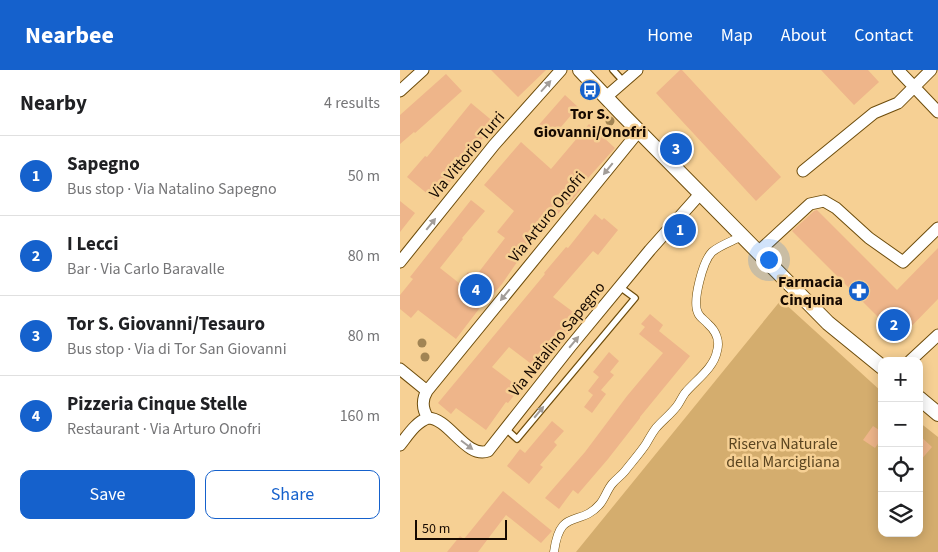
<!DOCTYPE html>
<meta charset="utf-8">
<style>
body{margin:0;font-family:"Source Sans 3",sans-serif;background:#f2f2f2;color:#202124}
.controls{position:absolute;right:15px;bottom:15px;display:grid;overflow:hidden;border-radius:10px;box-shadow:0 2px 12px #0003}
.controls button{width:45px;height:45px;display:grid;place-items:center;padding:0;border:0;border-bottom:1px solid #e0e0e0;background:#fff;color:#202124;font:25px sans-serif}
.scale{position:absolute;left:15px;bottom:12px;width:92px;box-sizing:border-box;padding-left:5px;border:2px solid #160900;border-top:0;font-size:14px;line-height:18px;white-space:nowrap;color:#160900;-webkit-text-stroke:4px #f6d094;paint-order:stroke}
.you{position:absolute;left:368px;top:189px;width:18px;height:18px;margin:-12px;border:4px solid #fff;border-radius:50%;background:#1a73e8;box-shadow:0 0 0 8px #1a73e833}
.badge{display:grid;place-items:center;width:32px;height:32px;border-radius:50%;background:#1561cc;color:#fff;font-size:16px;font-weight:700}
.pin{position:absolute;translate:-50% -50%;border:2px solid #fff;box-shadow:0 1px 5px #0006}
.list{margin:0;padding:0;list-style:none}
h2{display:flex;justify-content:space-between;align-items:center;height:65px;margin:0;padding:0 20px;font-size:21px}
h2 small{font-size:16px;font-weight:400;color:#757577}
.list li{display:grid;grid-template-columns:32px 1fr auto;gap:15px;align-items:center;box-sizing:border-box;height:80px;padding:0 20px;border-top:1px solid #e0e0e0}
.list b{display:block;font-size:19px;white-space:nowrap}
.list p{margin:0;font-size:16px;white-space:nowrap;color:#757577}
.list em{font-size:16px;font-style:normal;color:#757577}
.actions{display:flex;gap:10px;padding:15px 20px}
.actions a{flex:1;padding:11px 0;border:1px solid #1561cc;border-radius:10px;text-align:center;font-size:18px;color:#1561cc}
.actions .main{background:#1561cc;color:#fff}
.icon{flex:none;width:28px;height:28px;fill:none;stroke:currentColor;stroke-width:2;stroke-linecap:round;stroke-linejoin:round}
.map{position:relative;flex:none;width:538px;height:482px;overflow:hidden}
header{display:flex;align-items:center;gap:30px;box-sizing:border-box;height:70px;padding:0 25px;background:#1561cc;color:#fff}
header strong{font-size:24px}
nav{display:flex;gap:28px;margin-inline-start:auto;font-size:18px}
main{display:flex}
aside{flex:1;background:#fff}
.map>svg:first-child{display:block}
</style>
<header>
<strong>Nearbee</strong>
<nav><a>Home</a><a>Map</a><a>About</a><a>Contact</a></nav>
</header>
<main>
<aside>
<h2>Nearby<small>4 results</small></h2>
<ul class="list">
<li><span class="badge">1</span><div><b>Sapegno</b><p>Bus stop · Via Natalino Sapegno</p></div><em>50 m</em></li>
<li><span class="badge">2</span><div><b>I Lecci</b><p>Bar · Via Carlo Baravalle</p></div><em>80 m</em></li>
<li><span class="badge">3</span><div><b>Tor S. Giovanni/Tesauro</b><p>Bus stop · Via di Tor San Giovanni</p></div><em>80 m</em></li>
<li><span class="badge">4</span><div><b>Pizzeria Cinque Stelle</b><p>Restaurant · Via Arturo Onofri</p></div><em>160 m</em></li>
</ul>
<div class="actions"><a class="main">Save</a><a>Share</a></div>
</aside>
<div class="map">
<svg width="538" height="482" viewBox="0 0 538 482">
<rect width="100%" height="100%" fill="#f6d094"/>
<path fill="#d4ad6e" d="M381 230 482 322V463H519V352L538 367V482H176Z"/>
<path fill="#eeb58a" d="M91 0H146L118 27Z
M280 0H282L381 107 356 131 256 23Z
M421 0H468L479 12 454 35Z
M46 4 62 21 15 63 14 62 0 74V45Z
M165 25 178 37 150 70 136 58Z
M71 33 95 53 75 78 77 80 35 130 7 107 25 86 27 87Z
M189 54 215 78 180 117 181 119 168 135 166 134 146 159 145 158 115 195 102 214 83 236 82 235 56 269 18 240 11 248 0 239V225L13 209 10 207 71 130 85 141 62 168 63 169 40 198 59 213 68 202 75 207 105 168 97 162 114 141 84 115 121 72 151 99Z
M0 131 15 143 0 162Z
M417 140 497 220 538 178V229L501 267 482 251 392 161 414 141Z
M195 144 202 150 204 148 218 160 198 185 193 181 153 227 180 247 161 273 158 272 138 299 109 277 92 297 120 318 108 333 106 332 86 360 56 338 51 344 38 333 145 204 144 203 166 177 168 178Z
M250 244 263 255 259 261 290 286 240 347V348L208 389 178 424 173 420 159 439 145 428 185 382 227 326 263 283 239 264 245 257 241 254Z
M209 282 219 291 210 302 214 305 201 320 206 324 192 343 184 337 193 325 188 321 199 307 193 302Z
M152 351 164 361 154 372 157 375 140 395 143 397 129 414 107 396 120 379 125 383Z
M473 356 482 362V368L475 378 463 370Z
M519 365 532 377 519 392Z
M103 421 152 461 141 473 106 445 78 482H47L60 466 64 469Z"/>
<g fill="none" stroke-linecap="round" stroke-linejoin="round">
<g stroke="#6d4c0b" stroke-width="8">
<path id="service" d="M213 0 224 12
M106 359 117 369 235 228 220 217"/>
</g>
<g stroke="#6d4c0b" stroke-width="9">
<path id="pedestrian" d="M154 482C160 436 180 458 200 434 205 428 207 420 212 414 216 409 221 406 225 401 232 392 240 383 246 374 249 369 252 363 256 358 263 350 271 344 277 336 280 332 282 327 285 323 296 310 314 298 317 281 320 271 316 261 308 254 305 250 300 248 298 243 292 231 303 191 312 182 320 175 333 171 342 166"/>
</g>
<g stroke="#6d4c0b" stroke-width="13">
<path id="minor" d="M498 0 538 42
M0 21 23 0
M206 27 237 0
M403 101 474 43 498 33 531 0
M358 182 410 134 424 131 436 138 469 168 503 192 538 158
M0 192 94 75 161 0
M510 291 538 265
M0 299 27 321
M28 348C49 348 66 389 88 381L170 277 250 180 300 124
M28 348C22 339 22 329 27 321L239 61
M0 375C8 365 16 352 28 348"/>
</g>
<g stroke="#6d4c0b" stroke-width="16">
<path id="tertiary" d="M180 0 221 43 428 253 482 297
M519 328 538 344"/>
</g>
<use href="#service" stroke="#fff" stroke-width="5.5"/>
<use href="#pedestrian" stroke="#fff" stroke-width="8"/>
<use href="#minor" stroke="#fff" stroke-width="11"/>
<use href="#tertiary" stroke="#fff" stroke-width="14"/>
</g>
<g fill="#a18454">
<circle cx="210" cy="51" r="4.5"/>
<circle cx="22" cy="273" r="4.5"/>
<circle cx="25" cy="287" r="4.5"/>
</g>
<defs><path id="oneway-solid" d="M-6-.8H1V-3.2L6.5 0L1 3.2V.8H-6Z" transform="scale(1.25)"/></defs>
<g fill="#a29d99">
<use href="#oneway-solid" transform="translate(146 16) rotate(-48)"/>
<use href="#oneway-solid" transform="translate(208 99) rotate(129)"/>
<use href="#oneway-solid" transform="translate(31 154) rotate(-51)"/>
<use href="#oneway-solid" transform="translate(105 225) rotate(129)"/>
<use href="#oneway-solid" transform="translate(174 272) rotate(-50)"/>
<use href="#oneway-solid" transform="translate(139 342) rotate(-50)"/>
<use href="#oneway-solid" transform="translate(67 375) rotate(37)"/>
</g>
<defs>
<g id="bus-disc" transform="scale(1.125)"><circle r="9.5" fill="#1561cc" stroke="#f6d094"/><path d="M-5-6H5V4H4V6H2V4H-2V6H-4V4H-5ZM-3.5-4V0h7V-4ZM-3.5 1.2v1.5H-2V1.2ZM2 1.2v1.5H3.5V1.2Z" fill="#fff"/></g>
<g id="pharmacy-disc" transform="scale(1.125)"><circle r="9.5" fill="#1561cc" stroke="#f6d094"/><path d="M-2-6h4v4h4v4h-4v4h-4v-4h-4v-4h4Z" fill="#fff"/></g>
</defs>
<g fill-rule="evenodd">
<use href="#bus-disc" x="190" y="20"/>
<use href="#pharmacy-disc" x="459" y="221"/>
</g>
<g text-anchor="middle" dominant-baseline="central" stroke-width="5" stroke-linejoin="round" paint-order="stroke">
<g font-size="16" font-weight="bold" fill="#160900" stroke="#f6d094">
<text x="190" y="44">Tor S.<tspan x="190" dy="18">Giovanni/Onofri</tspan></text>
<text x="443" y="212" text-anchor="end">Farmacia<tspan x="443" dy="18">Cinquina</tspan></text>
</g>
<g font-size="16" fill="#160900" stroke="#f6d094">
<text transform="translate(67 85) rotate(-50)">Via Vittorio Turri</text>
<text transform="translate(147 147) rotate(-51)">Via Arturo Onofri</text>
<text transform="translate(157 269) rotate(-51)">Via Natalino Sapegno</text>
</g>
<g font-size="16" fill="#5b4520" stroke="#f6d094">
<text x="383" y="374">Riserva Naturale<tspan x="383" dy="18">della Marcigliana</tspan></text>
</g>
</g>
</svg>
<div class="controls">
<button>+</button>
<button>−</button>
<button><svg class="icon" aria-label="locate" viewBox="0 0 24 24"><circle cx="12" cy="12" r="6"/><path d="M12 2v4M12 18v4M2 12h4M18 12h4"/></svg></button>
<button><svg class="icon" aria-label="layers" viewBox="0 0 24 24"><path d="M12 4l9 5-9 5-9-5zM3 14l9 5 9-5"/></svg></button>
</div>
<div class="scale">50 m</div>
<div class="you"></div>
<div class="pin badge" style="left:280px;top:160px">1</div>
<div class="pin badge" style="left:494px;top:255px">2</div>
<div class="pin badge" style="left:276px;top:79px">3</div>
<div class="pin badge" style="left:76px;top:220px">4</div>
</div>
</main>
